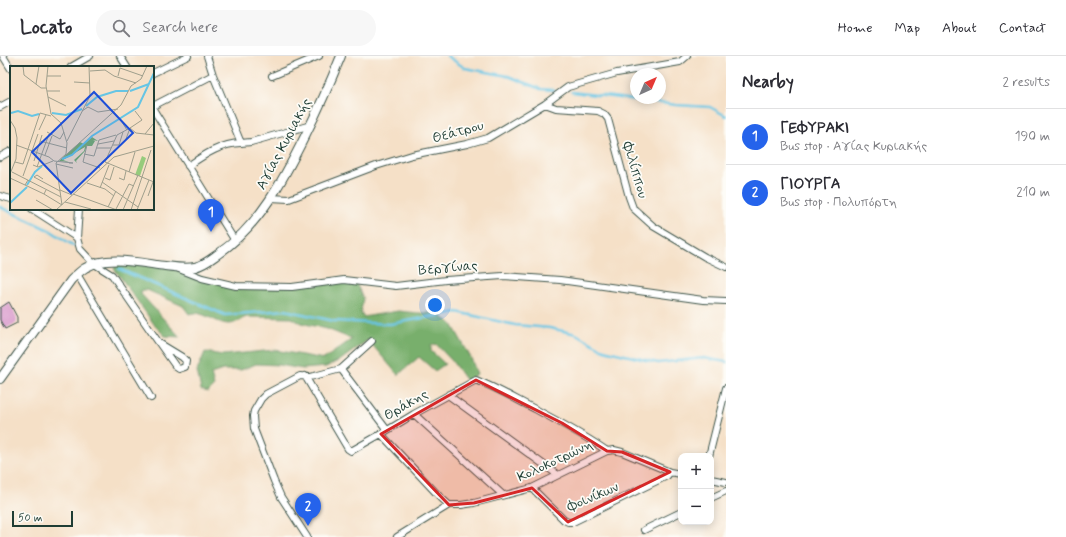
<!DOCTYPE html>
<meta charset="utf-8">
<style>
body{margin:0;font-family:Mynerve,sans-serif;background:#f7f7f7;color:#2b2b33}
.controls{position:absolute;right:12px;bottom:12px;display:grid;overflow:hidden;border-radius:8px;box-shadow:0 2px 10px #0003}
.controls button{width:36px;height:36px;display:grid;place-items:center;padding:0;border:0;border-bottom:1px solid #e1e1e2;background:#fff;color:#2b2b33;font:20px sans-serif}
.compass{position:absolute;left:630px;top:12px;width:36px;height:36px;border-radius:50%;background:#fff;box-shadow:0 2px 10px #0003;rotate:44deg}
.scale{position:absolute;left:12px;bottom:10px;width:61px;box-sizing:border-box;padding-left:4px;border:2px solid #1f3d34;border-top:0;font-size:11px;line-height:14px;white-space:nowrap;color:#1f3d34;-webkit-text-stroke:3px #fdfcf7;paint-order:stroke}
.you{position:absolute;left:435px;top:249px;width:14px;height:14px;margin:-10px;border:3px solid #fff;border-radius:50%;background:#1a73e8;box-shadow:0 0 0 6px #1a73e833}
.badge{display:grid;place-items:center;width:26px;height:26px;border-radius:50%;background:#2563eb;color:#fff;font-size:13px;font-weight:700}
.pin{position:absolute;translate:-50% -33px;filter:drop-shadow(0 1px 2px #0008)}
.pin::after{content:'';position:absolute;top:21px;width:14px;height:12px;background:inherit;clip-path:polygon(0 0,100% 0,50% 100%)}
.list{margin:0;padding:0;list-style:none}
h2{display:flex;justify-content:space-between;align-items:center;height:52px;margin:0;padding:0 16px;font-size:17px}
h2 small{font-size:13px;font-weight:400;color:#7c7c81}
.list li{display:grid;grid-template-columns:26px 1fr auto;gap:12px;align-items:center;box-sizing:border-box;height:56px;padding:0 16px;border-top:1px solid #e1e1e2}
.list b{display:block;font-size:15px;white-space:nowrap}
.list p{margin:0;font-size:13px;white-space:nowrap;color:#7c7c81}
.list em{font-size:13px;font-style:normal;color:#7c7c81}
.icon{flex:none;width:22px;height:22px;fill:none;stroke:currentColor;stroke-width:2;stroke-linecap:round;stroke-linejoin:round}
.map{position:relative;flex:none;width:726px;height:481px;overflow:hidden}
header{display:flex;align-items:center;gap:24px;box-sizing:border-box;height:56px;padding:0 20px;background:#fff;border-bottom:1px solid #e1e1e2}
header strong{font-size:19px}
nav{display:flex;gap:22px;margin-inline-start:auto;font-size:14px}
.search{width:280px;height:36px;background:#f7f7f7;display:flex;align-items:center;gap:10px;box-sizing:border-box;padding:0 14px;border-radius:22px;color:#7c7c81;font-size:15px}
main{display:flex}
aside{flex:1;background:#fff}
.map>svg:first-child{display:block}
</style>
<header>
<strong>Locato</strong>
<div class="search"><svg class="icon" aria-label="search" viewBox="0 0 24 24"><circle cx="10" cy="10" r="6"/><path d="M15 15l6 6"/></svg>Search here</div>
<nav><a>Home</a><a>Map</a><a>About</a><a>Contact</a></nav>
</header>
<main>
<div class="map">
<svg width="726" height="481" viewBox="0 0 726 481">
<rect width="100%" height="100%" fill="#fdfcf7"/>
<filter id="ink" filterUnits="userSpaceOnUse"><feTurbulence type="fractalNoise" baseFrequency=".025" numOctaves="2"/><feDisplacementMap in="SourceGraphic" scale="8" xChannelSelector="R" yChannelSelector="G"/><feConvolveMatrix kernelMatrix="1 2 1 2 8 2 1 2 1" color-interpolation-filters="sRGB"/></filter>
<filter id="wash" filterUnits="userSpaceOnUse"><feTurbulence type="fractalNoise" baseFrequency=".012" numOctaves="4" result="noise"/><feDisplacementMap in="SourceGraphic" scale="16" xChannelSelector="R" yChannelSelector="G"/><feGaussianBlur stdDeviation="0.9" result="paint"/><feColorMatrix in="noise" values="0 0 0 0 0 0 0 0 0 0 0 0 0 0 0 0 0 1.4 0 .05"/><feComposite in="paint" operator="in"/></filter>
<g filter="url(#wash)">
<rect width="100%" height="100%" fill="#f5e0c7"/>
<path fill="#78af6c" stroke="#4c7650" d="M122 207 174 212 236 232 344 225 356 227 363 242 361 256 363 261 398 255 418 257H436L452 268 471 302 477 318 466 325 452 305 436 288 431 290V295L445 308 435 315 419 301 398 319 368 284 342 303 326 311 303 313 279 309 256 308 241 314H223L211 318 214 330 208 336 201 334 197 315 205 296 223 299 275 294 324 303 352 283 327 273 301 267 291 262 247 261C240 263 236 268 229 268 216 268 201 253 189 258L183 250 147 234H142L141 238 180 281 165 280 156 271 121 222 114 213 116 209Z"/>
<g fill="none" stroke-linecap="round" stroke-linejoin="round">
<path stroke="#66c5e4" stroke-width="2.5" d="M447 0 465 12 508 20 541 33 554 34
M572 36 676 49 710 51 726 60
M0 151 51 175 74 190
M119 213 225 259 285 254 334 265 390 268 457 256 515 269 550 272 576 278 604 294 658 307 704 302 726 306"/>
</g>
<g id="blocks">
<path fill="#d590c7" d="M9 246 17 261V267L5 273 0 264V252Z"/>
</g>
</g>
<g filter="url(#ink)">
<use href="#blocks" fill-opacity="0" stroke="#3f554a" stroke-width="1"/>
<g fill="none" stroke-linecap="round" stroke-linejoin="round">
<g stroke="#3f554a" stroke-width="8">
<path id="minor" d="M3 0 11 13
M120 0 127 11
M207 0 213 19 241 87 251 86 311 69
M71 11 90 0
M153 17 188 0
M272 20 319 0
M545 48 556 52 598 55 604 58 608 63 629 141 633 152 653 170 705 201 726 211
M153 50 213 19
M0 51 11 45
M153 53 235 185
M0 101 11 95
M188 110C204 99 222 87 241 87
M0 140 11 143
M271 142 289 143 376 110 412 99 467 88 488 82 545 48 568 31 617 17 680 6 687 0
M32 153 77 182
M79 153 77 182 80 193 93 207 112 219 159 287 182 301 186 305 185 311 179 313 176 311 159 287
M179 213 202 222 236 230 292 231 344 224 396 230 446 224 503 220 560 224 703 244 726 245
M77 218 151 342
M341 313 387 374
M305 320 348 393 351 395 381 378 414 358 476 324C497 332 517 344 537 354 561 367 584 379 607 395
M448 339 558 419
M414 358 503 439
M381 378 439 440 449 449
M709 400 726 332
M711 423 726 426
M532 432 564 464 568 466H573L667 420 670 416
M711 442 726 435
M644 474 681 456
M307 481 281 441 274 425 254 373 253 360 254 355 261 343 266 338 300 320 310 321 341 313 372 285
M397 481 449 449H461L474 447 532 432 607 395 614 394 622 396 670 416 681 418"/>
</g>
<g stroke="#3f554a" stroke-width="10">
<path id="tertiary" d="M0 323 71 224C75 220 80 215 85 212 106 198 141 207 165 210 174 211 185 213 195 211 204 209 211 203 218 198 260 169 283 124 305 80 318 54 330 27 341 0"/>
</g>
<use href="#minor" stroke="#fff" stroke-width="6"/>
<use href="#tertiary" stroke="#fff" stroke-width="8"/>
</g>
</g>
<path fill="#d62828" fill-opacity="0.2" stroke="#d62828" stroke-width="3" stroke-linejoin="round" d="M476 324 562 367 607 395 622 396 670 416 568 466 532 432 474 447 449 449 381 378Z"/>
<g text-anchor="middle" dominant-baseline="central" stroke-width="3.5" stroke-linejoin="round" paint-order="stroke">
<g font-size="14" fill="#1f3d34" stroke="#fdfcf7">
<text transform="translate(458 76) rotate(-15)">Θεάτρου</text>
<text transform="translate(284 88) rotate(-62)">Αγίας Κυριακής</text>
<text transform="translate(635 114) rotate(74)">Φιλίππου</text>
<text transform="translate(448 212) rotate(-5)">Βεργίνας</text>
<text transform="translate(406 349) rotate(-30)">Θράκης</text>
<text transform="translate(555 405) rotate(-25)">Κολοκοτρώνη</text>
<text transform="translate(593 441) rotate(-23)">Φοινίκων</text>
</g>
</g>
<g transform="translate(10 10)">
<rect width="144" height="144" fill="#f5e0c7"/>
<path d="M132 90 136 92 130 110 125 109Z" fill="#96cb7c"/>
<path d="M82 71 88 75 83 74 85 75 82 80H77L75 85 66 95 67 97 64 94 74 85 75 81 53 94 59 96 49 95 70 76 74 78Z" fill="#78af6c"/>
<path fill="none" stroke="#66c5e4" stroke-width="2" d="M120 25 139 18M76 40 87 31 106 25H118M1 47 8 45 22 50 29 48M42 47 56 49 72 43M52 93 62 89 82 70 128 41 144 7M17 119 25 106 32 100M0 137 17 121"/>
<path fill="none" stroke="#9f9f8c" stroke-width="1" d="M13 0 14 9 31 22H36M38 0 36 20 41 48 51 57 57 77 56 88 46 97 52 139M80 5 95 4 104 10 126 17M37 10H51M108 10 110 2 133 10M64 16 80 17M26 18 29 0M37 25H50M38 31 56 40M72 45 78 41 88 46 108 43M110 53 117 64M0 54 5 62 7 72 6 93 0 108M29 64 36 49M37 66 50 73 54 66M135 68 144 57M144 69 126 67 120 62 107 69 95 96 144 116M116 73 120 62 132 54 125 45M30 75 57 82M57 75 80 30 79 0M88 78 104 75M6 79 39 91 44 95 63 97H59M77 79 73 96 90 102M103 79H109L113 66M87 82H101M74 88 84 90 89 74 106 69M35 89 42 70M56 89 111 39 121 20 131 13 137 0M24 95 32 69M5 96 13 98 30 47 41 50M46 98 63 102M23 99 28 101 43 95M27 101 39 68M2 106 51 131M119 106 125 86M13 110 28 68M0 112 15 119M95 112 100 114 104 101M109 112 114 114 116 105M33 113 27 109 24 111 50 125M18 114 15 119 34 128M92 116 128 141M77 117 95 123 104 130M90 122 99 99M36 124 34 128 52 139M50 124 62 129M63 128 107 144M138 130 143 116M26 134 43 144M55 136 81 143M98 141 106 125M106 143 119 118 124 120M46 144 104 91 144 80M113 144 128 109M121 144 141 84M127 144 139 114"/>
<path fill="#1d4ed8" fill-opacity="0.15" stroke="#1d4ed8" stroke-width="2" d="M84 26 123 67 61 127 22 86Z"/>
<rect width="144" height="144" fill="none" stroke="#1f3d34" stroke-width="2"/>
</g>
</svg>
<div class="controls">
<button>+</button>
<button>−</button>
</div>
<svg class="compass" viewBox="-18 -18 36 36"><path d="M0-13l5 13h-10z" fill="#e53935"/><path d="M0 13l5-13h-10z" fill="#7c7c81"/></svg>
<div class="scale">50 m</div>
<div class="you"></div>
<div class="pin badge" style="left:211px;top:176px">1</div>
<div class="pin badge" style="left:308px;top:470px">2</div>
</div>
<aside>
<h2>Nearby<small>2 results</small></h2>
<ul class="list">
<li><span class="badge">1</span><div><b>ΓΕΦΥΡΑΚΙ</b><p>Bus stop · Αγίας Κυριακής</p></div><em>190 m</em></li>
<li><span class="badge">2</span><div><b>ΓΙΟΥΡΓΑ</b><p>Bus stop · Πολυπόρτη</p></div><em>210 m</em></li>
</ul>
</aside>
</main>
